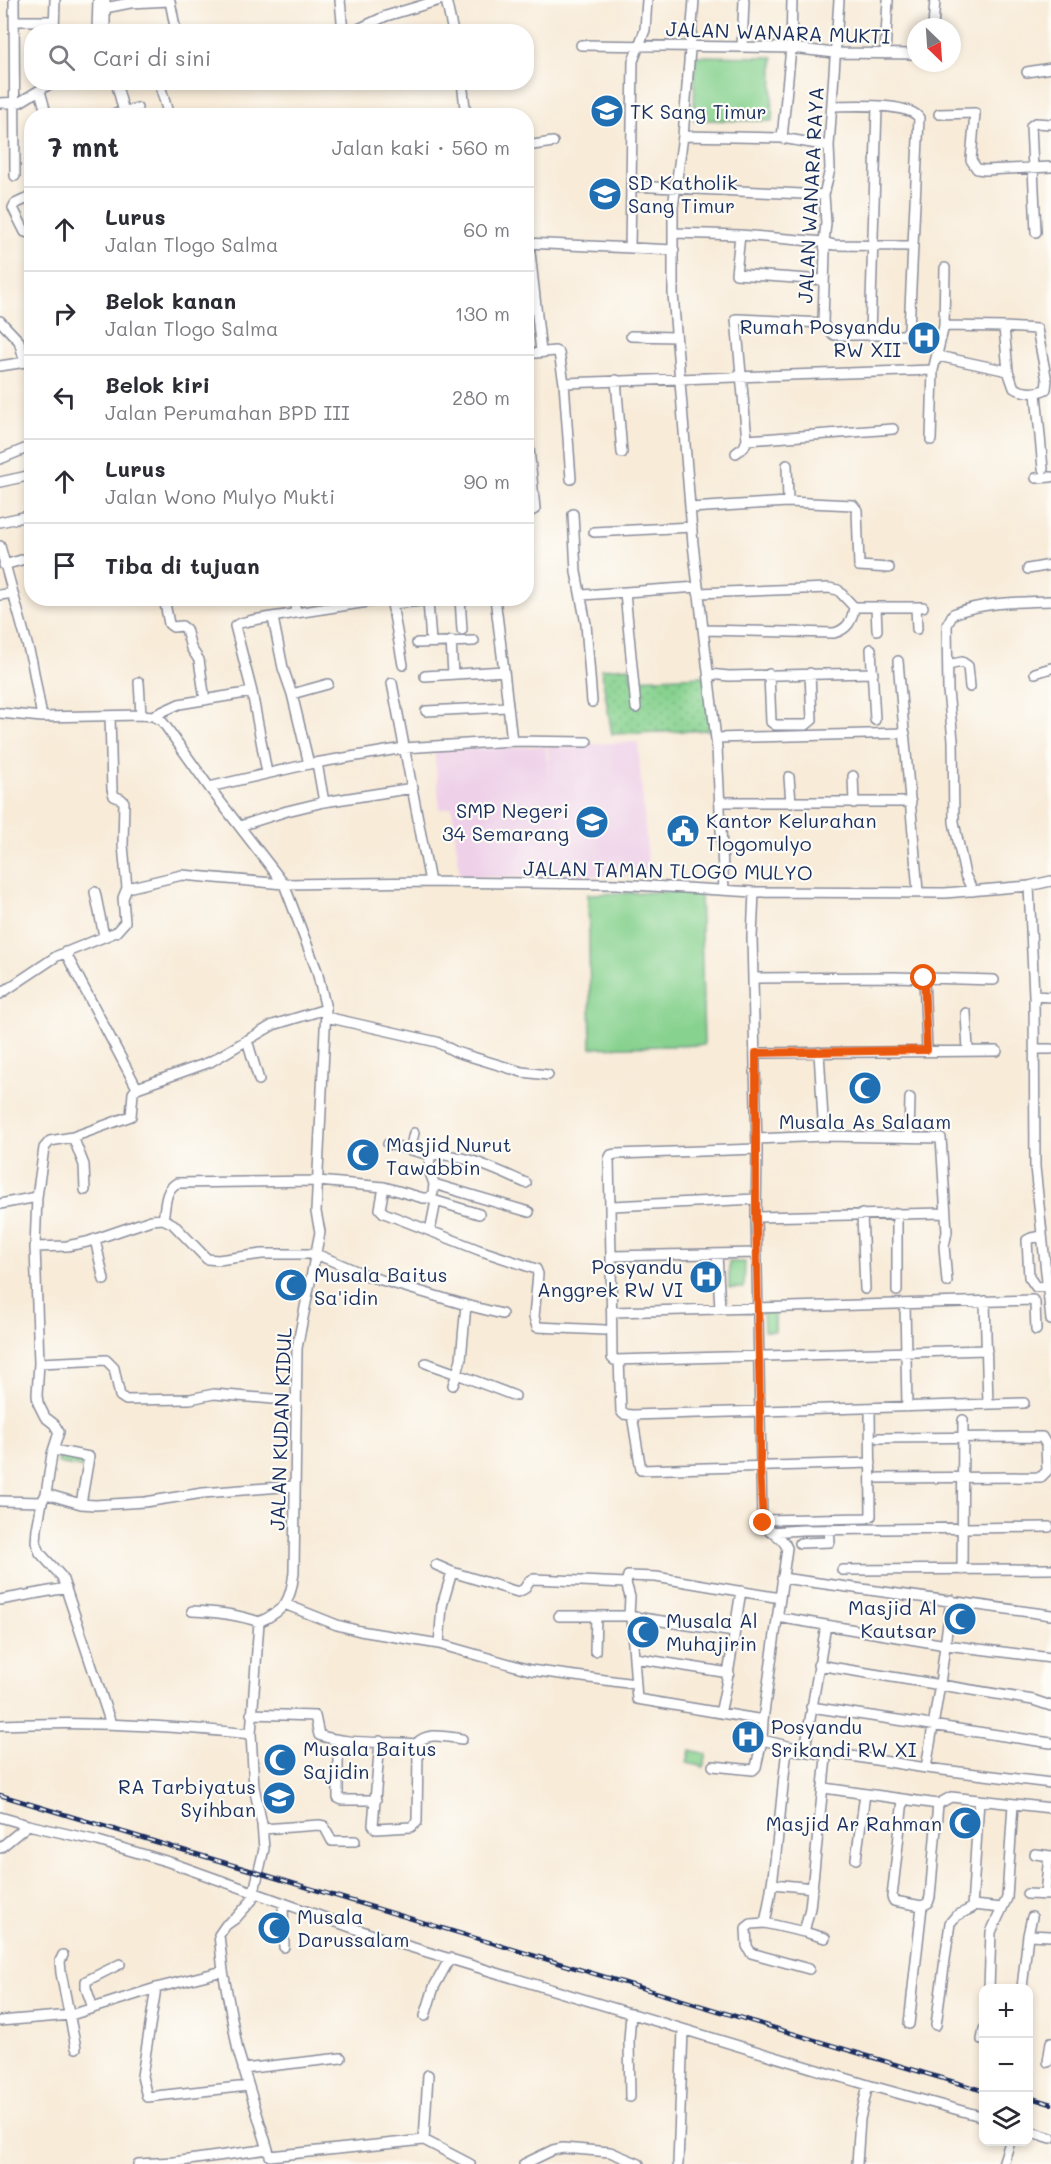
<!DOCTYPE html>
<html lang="id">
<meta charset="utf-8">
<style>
body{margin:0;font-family:Mali,sans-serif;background:#f7f7f7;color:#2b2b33}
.controls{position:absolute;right:18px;bottom:18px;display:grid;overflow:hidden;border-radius:12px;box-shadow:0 3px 9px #0003}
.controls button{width:54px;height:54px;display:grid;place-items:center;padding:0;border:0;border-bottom:2px solid #e1e1e2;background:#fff;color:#2b2b33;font:30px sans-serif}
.compass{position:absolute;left:907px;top:18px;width:54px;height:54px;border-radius:50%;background:#fff;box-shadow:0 3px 9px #0003;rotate:155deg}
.stop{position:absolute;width:18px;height:18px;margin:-14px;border:4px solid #ea580c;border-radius:50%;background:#fff}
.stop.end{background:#ea580c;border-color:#fff;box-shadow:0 2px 6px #0008}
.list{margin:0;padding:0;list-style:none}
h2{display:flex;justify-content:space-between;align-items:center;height:78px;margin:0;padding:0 24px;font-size:26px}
h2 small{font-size:20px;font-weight:400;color:#7c7c81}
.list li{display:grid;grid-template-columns:39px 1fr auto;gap:18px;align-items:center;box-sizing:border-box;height:84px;padding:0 24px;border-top:2px solid #e1e1e2}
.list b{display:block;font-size:22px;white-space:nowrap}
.list p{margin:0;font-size:20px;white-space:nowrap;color:#7c7c81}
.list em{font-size:20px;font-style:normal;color:#7c7c81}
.icon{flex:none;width:33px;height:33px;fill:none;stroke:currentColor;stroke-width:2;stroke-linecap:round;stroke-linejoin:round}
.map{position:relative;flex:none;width:1051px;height:2164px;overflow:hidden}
.search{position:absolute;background:#fff;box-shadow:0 3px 9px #0003;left:24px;top:24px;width:510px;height:66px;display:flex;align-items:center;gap:15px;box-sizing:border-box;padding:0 21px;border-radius:24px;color:#7c7c81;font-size:22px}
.panel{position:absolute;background:#fff;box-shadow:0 3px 9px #0003;left:24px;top:108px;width:510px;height:498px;border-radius:24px}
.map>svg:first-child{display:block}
</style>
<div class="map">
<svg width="1051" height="2164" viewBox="0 0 1051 2164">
<defs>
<pattern id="grass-dots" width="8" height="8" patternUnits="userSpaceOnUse" patternTransform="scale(1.5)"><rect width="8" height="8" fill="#87d28f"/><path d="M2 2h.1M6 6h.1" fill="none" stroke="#6eab78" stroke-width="1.8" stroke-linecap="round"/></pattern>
</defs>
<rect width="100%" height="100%" fill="#fdfcf7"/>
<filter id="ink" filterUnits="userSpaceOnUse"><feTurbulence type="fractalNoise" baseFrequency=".0167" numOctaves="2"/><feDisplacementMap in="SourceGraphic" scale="12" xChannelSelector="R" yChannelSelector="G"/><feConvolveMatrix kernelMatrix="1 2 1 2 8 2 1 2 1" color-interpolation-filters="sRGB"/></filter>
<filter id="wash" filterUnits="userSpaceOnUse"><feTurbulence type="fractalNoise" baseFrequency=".008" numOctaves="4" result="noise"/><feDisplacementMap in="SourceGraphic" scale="24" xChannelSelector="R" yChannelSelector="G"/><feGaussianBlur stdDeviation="1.35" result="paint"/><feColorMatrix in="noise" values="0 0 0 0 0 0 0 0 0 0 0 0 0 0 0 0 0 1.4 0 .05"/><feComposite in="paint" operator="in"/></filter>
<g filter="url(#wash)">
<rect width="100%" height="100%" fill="#f8ebd8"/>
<path fill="#eed0e8" d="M638 742 649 874 541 878 460 876 452 807 440 810 434 750 546 746 549 788 548 746Z"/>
<path fill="url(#grass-dots)" stroke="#518076" stroke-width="1.5" d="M630 667 631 679 705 676 710 730 612 734 601 669Z"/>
<path fill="#87d28f" stroke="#518076" stroke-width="1.5" d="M695 56 773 57 772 121 694 120Z
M700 891 704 1045 591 1048 588 894Z
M729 1262H745L744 1288H729Z
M763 1311H775V1331H764Z
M60 1453 85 1458 83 1468 58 1463Z
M690 1750 707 1754 704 1767 687 1763Z"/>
</g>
<g filter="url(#ink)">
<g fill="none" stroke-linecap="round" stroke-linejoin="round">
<g stroke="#8a8d9b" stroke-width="12">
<path id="minor" d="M14 0 15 176
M105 0V32
M340 0 343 32
M446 0 453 32
M694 0 683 136 673 207V294L693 544 717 748 724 890
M105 8 130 3 170 1 176 32
M14 21H54
M933 27 935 0
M54 32 55 0
M97 32 98 0
M352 32 386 16 440 0
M581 45 742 47 791 48 835 53 916 54
M742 47 744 0
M885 54 888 0
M1027 72 1051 68
M116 82 125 116
M159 82 169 116
M462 82 466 116
M40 91 47 116
M0 103 20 102 53 82
M832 106C850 106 909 102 919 118L909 330 904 335H834L826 329 823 323 825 251 824 242 826 223 824 195 830 169 829 146 839 0
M939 114 975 113 971 160 977 169 985 170 1051 167
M105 116 137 108
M683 136 782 138 829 146
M782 138 791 48 792 0
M526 146 553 142
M631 186 824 195
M32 196 15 204 13 208 25 232 32 234
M1036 232 1031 126 1035 123 1051 124
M674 233 740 235 824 242 834 245 913 246
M740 235 736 274 824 280
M526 243 674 250
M529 243 541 352
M630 248 633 61 645 30 647 0
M736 319 747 440 744 447 736 453
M738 319 823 323
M0 321 19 341 25 362
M944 326 1004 327 1037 329 1047 381 1046 389C1036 394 1024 393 1014 388L1008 371 1004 327
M870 334 877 107
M631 336 676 337
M526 354 555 351 559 353 564 383 571 479
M938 356 1008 371
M0 366 32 361
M616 380 622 453
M564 383 933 370 944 326 945 268
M1036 393 1043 469
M526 418 535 509 526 514
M747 440 893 429
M931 440 933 370
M0 459 32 446
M787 465 788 502
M1036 478 1051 477
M0 482 32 475
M690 508 788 502 853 505 857 510 859 566 889 568
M573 514 576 572 586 624 592 702
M0 522 32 515
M594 532 692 527
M0 546 32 662 42 717
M4 565 32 557
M1028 569 1051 565
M625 593 636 708
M698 593 829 588 838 590 854 607C852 621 848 629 834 633L703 630
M0 595 13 593
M582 595 698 587
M164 598 169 624 173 627 182 626 186 629 191 648 199 660 205 700
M460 598 462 630
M495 598 504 671
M428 601 431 642
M854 607H923
M876 607 877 630
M916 607 917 629
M296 613 381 600
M273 618 283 668 292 694
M451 641 453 674
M417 643 474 641
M871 649 875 720
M898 661 918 891
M403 665 392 604 449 598
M948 665 962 662 968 666 970 687
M1035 673 1051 668
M709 674 729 676 873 673
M769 674 771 722 775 725H806L812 720 810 673
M139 682 141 715
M392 683 430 882
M426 711 507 707
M0 713 42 717 141 715 153 716 162 721 209 787 284 884 317 971 326 1009 316 1212 320 1232 297 1348 294 1572C291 1600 286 1610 259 1622L251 1734 254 1787 262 1824 264 1849 252 1900 236 1918 226 1925 219 1935 223 1971 238 2051 270 2156 424 2140 470 2164
M110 716 112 789 114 796 121 799 124 802 123 845 127 888
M153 716 179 704 252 692
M716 738 905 733
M512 741 587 742
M317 763 324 802
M309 764 292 694 328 684
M267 773 252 692 235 626C240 620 284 616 296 613L294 598
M853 776 854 803
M789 777 791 803
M209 787 309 764 404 748 512 741 504 671 425 676
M719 802H911
M240 826 287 811 324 802 413 788
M1029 886 1034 996 1035 1167 1051 1320
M973 891 965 875 954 822 953 740 948 691 947 625 953 614C983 602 1019 602 1051 601
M95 892 104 936
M65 952 137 1088
M754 978 894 977 994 980
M924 978 927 1050
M0 994 57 956 116 932 125 922 123 898 127 888 182 875 284 884 430 882 616 884 754 892 945 893 1029 886 1051 881
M1034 996 1051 997
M966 1013 968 1050
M326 1017 437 1042 456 1052 522 1072 548 1075
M247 1040 259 1080
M1035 1049H1051
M819 1052 824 1136
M756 1053 997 1051
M73 1137 84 1165 85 1190
M909 1137 910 1098
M757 1139 824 1136 941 1138 947 1232 944 1246 947 1282
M388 1144 430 1155
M410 1150 414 1133
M434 1184 429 1170 430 1155C459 1151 500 1172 526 1183
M384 1187 380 1209 384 1213 479 1250 536 1269 538 1274 534 1317 537 1327 605 1330
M436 1201 479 1214
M0 1204 37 1197
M612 1206 756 1199
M897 1213V1291
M862 1214 865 1289
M756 1217 945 1213
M163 1219C166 1206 164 1190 177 1183L318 1181 384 1187 423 1198H429L433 1193 434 1184 529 1212
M430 1231 436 1201 431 1199
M1042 1236 1031 1238 1027 1240 1029 1277 1036 1287 1047 1286
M95 1239 104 1280
M35 1247 67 1246 87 1242 151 1220 163 1219 173 1224 207 1259 218 1260 262 1254H316L368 1276 466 1305 502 1314
M757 1253 611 1256 609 1159 611 1155 616 1154 757 1149
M717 1254 720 1309
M611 1256 612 1358 614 1360 987 1350
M985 1301 988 1404
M905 1304 907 1407
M466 1305 461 1359 457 1374 515 1396
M613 1312 1033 1300 1035 1303 1036 1330
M619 1360 621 1411 623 1414 632 1415 1024 1403
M39 1363 106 1360 114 1368 120 1396 126 1400 190 1399 214 1394 296 1401
M426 1363 457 1374 453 1385
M632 1415 641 1470 871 1463
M879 1438 1042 1437 1046 1444 1047 1471 1041 1477 879 1478
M54 1450 89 1457 81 1504
M46 1494 81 1504 95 1505 145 1502 203 1493 294 1486
M0 1501 42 1502
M762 1520 867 1518 871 1516 870 1408
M770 1532 802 1530 1049 1527
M800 1543 830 1542 829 1529
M436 1565 452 1572 518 1592 524 1589 530 1580 534 1579 626 1583
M842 1570 1051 1569
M962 1570 963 1420
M782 1578 1051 1615
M0 1600 66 1588
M287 1605 337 1625 360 1631 439 1644 530 1670 635 1684
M192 1611C216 1612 237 1614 259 1622
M559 1616H629L734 1632
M629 1616 630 1597 626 1583 628 1576 656 1577 780 1598
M631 1617 637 1699 763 1720
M777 1617 946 1645 1051 1658
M439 1644 442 1606 452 1572
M595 1651 596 1616
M635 1658 729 1673
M818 1665 1033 1700 1051 1706
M811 1707 1051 1743
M720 1713C730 1673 734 1632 741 1591
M251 1714 315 1716 319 1735C346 1745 386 1741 416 1744L418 1750 417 1822 411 1827 376 1829 373 1825 380 1741
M111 1724 62 1577 40 1553 36 1542 37 1529 42 1502 46 1494 52 1454 59 1432 54 1424 45 1417 38 1403 37 1395 39 1363 35 1247 37 1197 44 1148 50 1141 73 1137 131 1116 133 1093 137 1088 210 1062 273 1025 326 1009
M0 1725C84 1721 168 1725 251 1734
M762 1740 792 1747
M338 1741V1798L342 1800H376
M416 1744C427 1731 446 1737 462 1739
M787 1749 823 1754 826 1758 810 1908 804 1932 765 1923C777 1866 780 1807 787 1749L788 1747
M805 1749 826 1625
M820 1751 926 1768 1051 1783
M713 1766 753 1770 756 1767 762 1740 763 1720 787 1548C783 1536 768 1532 762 1520L756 1217 757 1149 752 937 754 892
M926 1768 940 1684 951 1600
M824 1788 938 1804 951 1797 1051 1808
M903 1800 892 1897 894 1901 922 1906 909 2024
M0 1817 28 1825
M263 1829 319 1825 324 1826 332 1841H355
M0 1848 28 1825 98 1841 169 1862 384 1939 868 2085 984 2117
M1035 1854 1051 1856
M856 1859 865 1794
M773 1884 813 1888
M1027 1894 1051 1895
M1045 1894 1049 1856
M283 1903 284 1947
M973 1905 1002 1908
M922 1906 928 1903 930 1897 938 1804
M765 1923 751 1924 746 1928 747 1946 751 1953 809 1969
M804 1932 825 1938
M1028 1935 1032 1917
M63 1955 60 1961 61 1973 76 2048
M156 1988 142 2076 147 2097 248 2086
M989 1988 991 1932 1007 1898 1013 1804
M1022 1988 1028 1935 1051 1936
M93 2008 86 1988V1981L120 1964
M425 2016 434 1987 450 1958
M0 2021 71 2015 156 1988 223 1971
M936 2025 950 1923 956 1916 972 1908 979 1800
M982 2040 984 2029
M1048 2062 1051 2042
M243 2069 341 2058
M630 2097 629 2040 631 2013
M1028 2131 1051 2138
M424 2140 428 2075
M138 2164 174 2162 268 2149
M524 2164 553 2150 563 2148 610 2152 639 2164
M678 2164 683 2030
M857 2164 860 2119 868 2085
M1003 2164 1010 2142"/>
</g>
<use href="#minor" stroke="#fff" stroke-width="9"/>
<g stroke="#1b2f5e" stroke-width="4.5">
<path id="rail" d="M0 1795 984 2091
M1028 2097 1051 2104"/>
</g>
<use href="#rail" stroke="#fdfcf7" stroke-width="2" stroke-dasharray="7" stroke-linecap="butt"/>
</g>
</g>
<g fill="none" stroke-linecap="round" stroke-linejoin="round" filter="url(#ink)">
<path stroke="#ea580c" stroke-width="8" d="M763 1523 760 1466V1411L756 1217V1053L927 1050 924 978"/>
</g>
<defs>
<g id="school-disc" transform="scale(1.725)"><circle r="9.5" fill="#1f6fb2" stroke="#fdfcf7"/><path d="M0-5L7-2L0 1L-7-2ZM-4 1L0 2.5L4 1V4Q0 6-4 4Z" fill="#fff"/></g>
<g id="hospital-disc" transform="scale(1.725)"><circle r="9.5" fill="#1f6fb2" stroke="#fdfcf7"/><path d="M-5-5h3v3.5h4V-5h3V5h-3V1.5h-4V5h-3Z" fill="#fff"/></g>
<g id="civic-disc" transform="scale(1.725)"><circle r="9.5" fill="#1f6fb2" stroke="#fdfcf7"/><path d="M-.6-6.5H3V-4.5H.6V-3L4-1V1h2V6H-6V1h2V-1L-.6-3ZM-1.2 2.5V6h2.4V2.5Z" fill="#fff"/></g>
<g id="mosque-disc" transform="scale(1.725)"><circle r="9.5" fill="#1f6fb2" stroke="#fdfcf7"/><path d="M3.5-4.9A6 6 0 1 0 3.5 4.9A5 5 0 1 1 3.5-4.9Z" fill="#fff"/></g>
</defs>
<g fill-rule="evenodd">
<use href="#school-disc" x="607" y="111"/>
<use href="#school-disc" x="605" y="194"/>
<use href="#hospital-disc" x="924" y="338"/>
<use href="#school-disc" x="592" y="822"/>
<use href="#civic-disc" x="683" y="831"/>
<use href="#mosque-disc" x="865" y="1088"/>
<use href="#mosque-disc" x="363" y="1155"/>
<use href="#hospital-disc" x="706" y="1277"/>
<use href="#mosque-disc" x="291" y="1285"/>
<use href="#mosque-disc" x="960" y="1619"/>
<use href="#mosque-disc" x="643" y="1632"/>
<use href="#hospital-disc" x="748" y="1737"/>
<use href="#mosque-disc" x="280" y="1760"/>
<use href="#school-disc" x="279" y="1798"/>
<use href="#mosque-disc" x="965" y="1823"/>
<use href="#mosque-disc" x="274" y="1928"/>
</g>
<g text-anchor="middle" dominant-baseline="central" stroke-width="4.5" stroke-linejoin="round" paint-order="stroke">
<g font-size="20" fill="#1b2f5e" stroke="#fdfcf7">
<text transform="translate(778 32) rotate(2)">JALAN WANARA MUKTI</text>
<text transform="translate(810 195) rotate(-87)">JALAN WANARA RAYA</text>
<text transform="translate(668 870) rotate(1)">JALAN TAMAN TLOGO MULYO</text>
<text transform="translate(280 1429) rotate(-88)">JALAN KUDAN KIDUL</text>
</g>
<g font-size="20" fill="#1b2f5e" stroke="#fdfcf7" text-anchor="start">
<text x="630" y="111">TK Sang Timur</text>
<text x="628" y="182">SD Katholik<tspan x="628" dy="23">Sang Timur</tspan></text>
<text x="901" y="326" text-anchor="end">Rumah Posyandu<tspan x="901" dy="23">RW XII</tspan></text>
<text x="569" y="810" text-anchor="end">SMP Negeri<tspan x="569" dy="23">34 Semarang</tspan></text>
<text x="706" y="820">Kantor Kelurahan<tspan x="706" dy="23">Tlogomulyo</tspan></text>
<text x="865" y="1121" text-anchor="middle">Musala As Salaam</text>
<text x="386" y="1144">Masjid Nurut<tspan x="386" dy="23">Tawabbin</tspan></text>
<text x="683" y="1266" text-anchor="end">Posyandu<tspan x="683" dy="23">Anggrek RW VI</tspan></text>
<text x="314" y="1274">Musala Baitus<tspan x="314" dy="23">Sa'idin</tspan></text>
<text x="937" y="1607" text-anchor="end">Masjid Al<tspan x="937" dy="23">Kautsar</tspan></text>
<text x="666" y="1620">Musala Al<tspan x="666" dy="23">Muhajirin</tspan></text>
<text x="771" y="1726">Posyandu<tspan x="771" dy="23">Srikandi RW XI</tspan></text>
<text x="303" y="1748">Musala Baitus<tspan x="303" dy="23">Sajidin</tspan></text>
<text x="256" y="1786" text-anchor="end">RA Tarbiyatus<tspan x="256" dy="23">Syihban</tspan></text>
<text x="942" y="1823" text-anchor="end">Masjid Ar Rahman</text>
<text x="297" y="1916">Musala<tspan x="297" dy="23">Darussalam</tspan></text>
</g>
</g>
</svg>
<div class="controls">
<button>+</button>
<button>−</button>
<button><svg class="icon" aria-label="layers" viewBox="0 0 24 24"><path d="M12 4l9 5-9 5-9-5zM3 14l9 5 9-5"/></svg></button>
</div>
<svg class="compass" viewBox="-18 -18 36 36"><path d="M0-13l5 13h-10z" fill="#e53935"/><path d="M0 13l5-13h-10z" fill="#7c7c81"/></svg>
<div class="stop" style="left:924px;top:978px"></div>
<div class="stop end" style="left:763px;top:1523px"></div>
<div class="search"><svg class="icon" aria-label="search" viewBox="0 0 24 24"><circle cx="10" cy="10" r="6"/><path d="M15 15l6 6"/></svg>Cari di sini</div>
<section class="panel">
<h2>7 mnt<small>Jalan kaki · 560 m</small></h2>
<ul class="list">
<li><svg class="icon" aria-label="ahead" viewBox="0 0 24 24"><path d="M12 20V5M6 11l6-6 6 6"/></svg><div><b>Lurus</b><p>Jalan Tlogo Salma</p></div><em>60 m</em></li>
<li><svg class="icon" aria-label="right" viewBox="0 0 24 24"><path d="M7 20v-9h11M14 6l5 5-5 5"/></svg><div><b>Belok kanan</b><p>Jalan Tlogo Salma</p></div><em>130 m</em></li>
<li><svg class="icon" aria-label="left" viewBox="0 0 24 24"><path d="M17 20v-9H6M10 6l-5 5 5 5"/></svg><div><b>Belok kiri</b><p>Jalan Perumahan BPD III</p></div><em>280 m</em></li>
<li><svg class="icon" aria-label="ahead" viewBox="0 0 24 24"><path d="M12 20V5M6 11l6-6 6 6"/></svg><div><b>Lurus</b><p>Jalan Wono Mulyo Mukti</p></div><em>90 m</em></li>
<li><svg class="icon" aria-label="arrive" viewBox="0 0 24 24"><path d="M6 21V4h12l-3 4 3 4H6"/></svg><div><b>Tiba di tujuan</b></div></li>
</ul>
</section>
</div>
